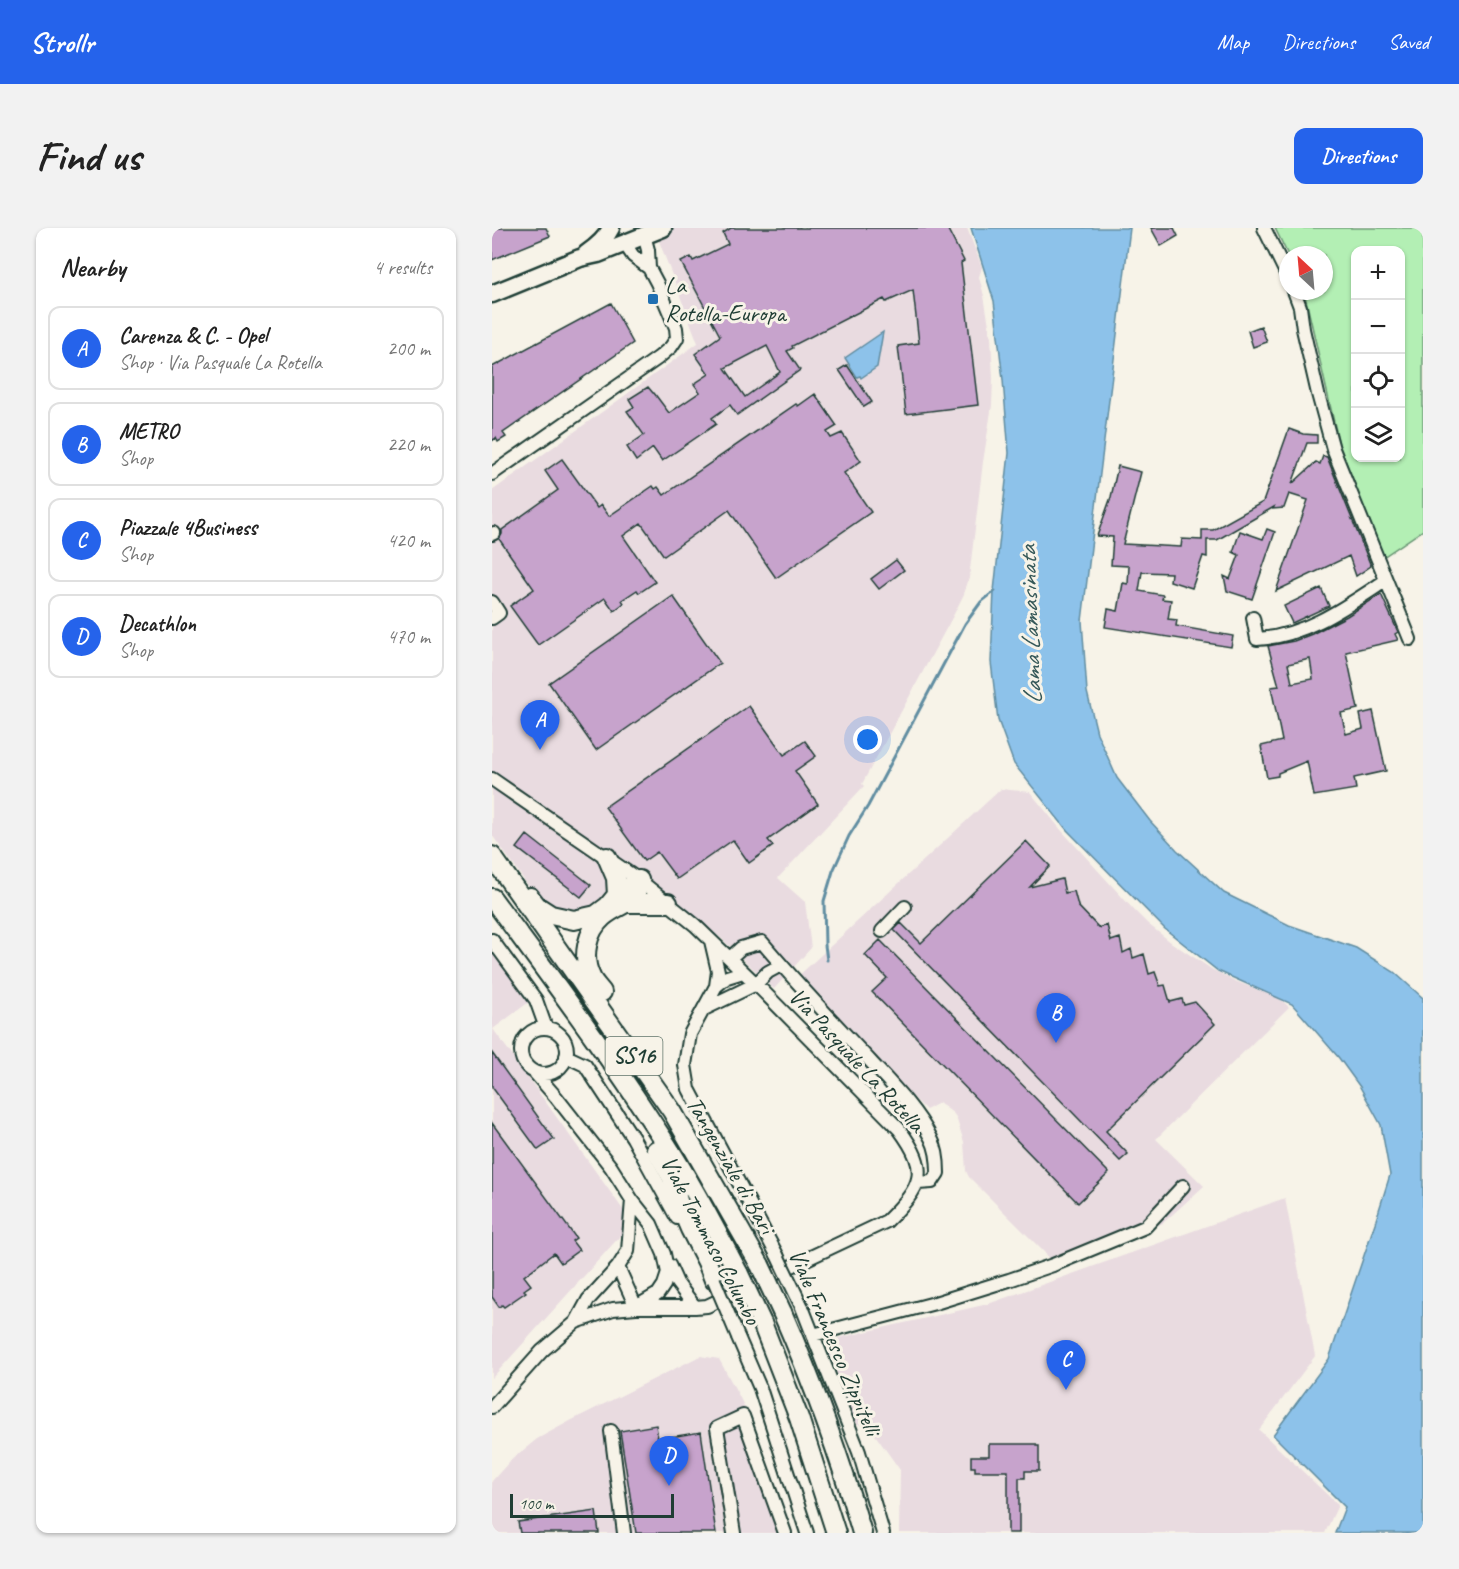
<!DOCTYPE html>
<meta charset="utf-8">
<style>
body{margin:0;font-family:Caveat,sans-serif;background:#f2f2f2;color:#222}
.controls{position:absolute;right:18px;top:18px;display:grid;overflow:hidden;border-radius:12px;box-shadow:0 2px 4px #0004}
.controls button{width:54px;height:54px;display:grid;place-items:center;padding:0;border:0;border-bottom:2px solid #e0e0e0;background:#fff;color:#222;font:30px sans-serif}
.compass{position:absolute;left:787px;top:18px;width:54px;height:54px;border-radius:50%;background:#fff;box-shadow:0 2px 4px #0004;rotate:334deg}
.scale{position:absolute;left:18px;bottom:15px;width:164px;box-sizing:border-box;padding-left:6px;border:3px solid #1f3d34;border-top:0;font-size:16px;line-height:21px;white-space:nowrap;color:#1f3d34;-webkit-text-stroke:4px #f7f3e8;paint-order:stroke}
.you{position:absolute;left:376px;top:512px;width:21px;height:21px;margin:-15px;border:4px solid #fff;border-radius:50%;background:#1a73e8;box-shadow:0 0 0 9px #1a73e833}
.badge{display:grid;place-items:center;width:39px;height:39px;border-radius:50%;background:#2563eb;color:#fff;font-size:20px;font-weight:700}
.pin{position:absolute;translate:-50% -50px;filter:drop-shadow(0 2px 3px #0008)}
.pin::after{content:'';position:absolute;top:32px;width:21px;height:18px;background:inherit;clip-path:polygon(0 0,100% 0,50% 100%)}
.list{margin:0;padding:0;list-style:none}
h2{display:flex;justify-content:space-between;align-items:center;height:78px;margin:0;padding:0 24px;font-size:26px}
h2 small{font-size:20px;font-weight:400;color:#767676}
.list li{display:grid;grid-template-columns:39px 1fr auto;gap:18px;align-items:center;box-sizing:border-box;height:84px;margin:0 12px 12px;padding:0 12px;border:2px solid #e0e0e0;border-radius:12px}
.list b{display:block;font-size:22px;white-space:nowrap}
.list p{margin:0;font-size:20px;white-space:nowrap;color:#767676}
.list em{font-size:20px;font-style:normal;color:#767676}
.icon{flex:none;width:33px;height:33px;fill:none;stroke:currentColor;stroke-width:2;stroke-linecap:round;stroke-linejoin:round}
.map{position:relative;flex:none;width:931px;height:1305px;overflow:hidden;border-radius:12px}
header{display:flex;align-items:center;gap:36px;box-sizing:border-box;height:84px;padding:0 30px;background:#2563eb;color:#fff}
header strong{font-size:28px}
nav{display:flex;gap:33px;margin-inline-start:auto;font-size:21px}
.intro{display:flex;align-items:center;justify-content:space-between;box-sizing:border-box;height:144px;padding:0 36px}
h1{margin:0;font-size:42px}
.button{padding:15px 27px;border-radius:12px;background:#2563eb;color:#fff;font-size:21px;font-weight:700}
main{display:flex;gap:36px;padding:0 36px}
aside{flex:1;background:#fff;border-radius:12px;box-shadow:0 2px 4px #0004}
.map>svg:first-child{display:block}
</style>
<header>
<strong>Strollr</strong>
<nav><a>Map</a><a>Directions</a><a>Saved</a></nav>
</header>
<div class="intro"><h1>Find us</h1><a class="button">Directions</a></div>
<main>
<aside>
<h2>Nearby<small>4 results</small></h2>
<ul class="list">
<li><span class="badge">A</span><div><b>Carenza &amp; C. - Opel</b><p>Shop · Via Pasquale La Rotella</p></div><em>200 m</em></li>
<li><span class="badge">B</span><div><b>METRO</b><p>Shop</p></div><em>220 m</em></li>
<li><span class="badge">C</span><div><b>Piazzale 4Business</b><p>Shop</p></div><em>420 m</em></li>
<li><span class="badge">D</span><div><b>Decathlon</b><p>Shop</p></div><em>470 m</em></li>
</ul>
</aside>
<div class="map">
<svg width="931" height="1305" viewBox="0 0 931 1305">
<rect width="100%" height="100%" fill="#f7f3e8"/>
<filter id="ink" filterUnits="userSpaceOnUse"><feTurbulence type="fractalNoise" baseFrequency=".0167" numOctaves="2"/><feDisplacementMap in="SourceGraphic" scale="12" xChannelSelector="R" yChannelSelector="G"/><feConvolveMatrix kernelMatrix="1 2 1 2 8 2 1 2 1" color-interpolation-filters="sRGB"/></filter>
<g filter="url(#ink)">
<path fill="#e9dbe0" d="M162 0H475L490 39 487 49 492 68 499 109 501 150 500 177 491 234 477 350 472 366 461 388 370 556 372 558 286 650 313 674 319 720 282 761 230 711 144 641 102 682 74 686 50 677 0 607V263L206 115Z
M509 561 538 564 570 603 641 681 656 696 680 715 721 742 743 753 787 770 797 779 664 911 712 958 671 995 561 1040 554 1026 477 949 474 943 472 914 464 889 461 885 447 875 434 882 303 751Z
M0 724 37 774 1 801 132 983 133 988 132 1000 130 1006 0 1150Z
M793 970 823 1128 767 1202 846 1277 833 1305H407L408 1242 379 1201 364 1195 337 1124 341 1114 346 1110 496 1076Z
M208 1128 227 1131 246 1166 255 1184 291 1282 298 1305H0V1253L18 1233 45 1211 80 1192Z"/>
<path fill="#b3efb4" stroke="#699674" stroke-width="1.5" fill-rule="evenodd" d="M783 0H931V302L891 329 847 216 812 63H832V27H796ZM864 22H908V230H864Z"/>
<path fill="#8dc2ea" stroke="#618da1" stroke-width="1.5" d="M479 0H638L590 393 595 464 605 505 625 550 658 593 685 622 732 665 797 697 864 720 902 744 931 770V1305H843L853 1279 781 1207 837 1131 883 995 898 947 889 897 868 859 847 830 800 776 726 743 673 701 575 602 522 536 506 492 499 434 502 363 517 225 511 152 502 73Z
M391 104 385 139 369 150 368 148 365 149 353 130Z"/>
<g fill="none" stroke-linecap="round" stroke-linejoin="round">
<path stroke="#618da1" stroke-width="3" d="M335 732 333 717 332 673 341 643 357 608 376 578 473 396 489 374 503 363"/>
</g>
<path fill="#c7a3cc" stroke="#1f3d34" stroke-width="1.5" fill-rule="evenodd" d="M0 0H54L58 8 0 32Z
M239 0H455L472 33 469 35 486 177 414 186 406 118 427 115 421 62 394 74 392 71 300 118 301 120 295 123 308 142 245 187 238 177 220 190 224 196 170 233 161 220 144 233 135 219 152 207 135 183 142 179 137 171 156 159 161 165H162L177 185 208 164 202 156 217 146 203 126 228 108 189 34 199 29 201 33 236 16 231 5ZM275 118 288 144 253 169 233 140Z
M659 0H682L686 8 669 18Z
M119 75 141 115 11 205 14 209 6 214 4 210 0 213V139Z
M769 98 775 114 761 119 756 103Z
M355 137 380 174 372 179 347 142Z
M323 166 345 198 335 204 339 210 350 205 369 233 352 245 379 284 284 350 237 282 172 328 149 295 131 308 163 354 147 365 145 362 130 372 132 375 122 383 113 370 46 417 18 378 42 361 7 311 10 306V302L66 262 53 243 70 231 105 280 109 277 117 288 161 258 163 261 166 259 172 267 304 176 306 178Z
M797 201 811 206 825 207V215H815L800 256 824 234 828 236 831 228 835 229 879 338 864 348 857 328 784 363 816 272 797 266 792 280 781 281 782 279 725 312H715V329L711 328 700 360 678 353 679 345 650 344 647 363 671 367 670 371 679 372 676 391 685 392 684 398 741 408 739 419 613 399 616 381 626 383 631 355 636 356 637 338 619 337 621 309 605 308 619 269 626 238 649 244 631 316 689 319 690 311 710 312V302H721L771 274Z
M775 301 783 304 760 371 735 363 732 348 738 351 747 327 741 324 748 303 771 311Z
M404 332 412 342 387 361 379 351Z
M829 360 837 378 800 395 792 378Z
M889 366 906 404 903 406 906 412 854 424 866 481 849 485 854 506 871 501 868 486 881 483 894 543 862 550 864 561 822 568 815 533 786 545V548L775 550 769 518 790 513 779 459 787 458 776 418 802 413 820 406 855 388ZM818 431 821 451 800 455 796 436Z
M181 368 228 435 104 522 57 455Z
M257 478 292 527 313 513 324 528 303 543 326 576 276 612 281 618 257 635 241 612 185 651 165 624 152 633 113 579Z
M35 607 99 657 89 669 25 620Z
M534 613 558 638 538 659 570 651 573 665 582 663 586 678 607 700 615 697 619 713 628 710 631 725 639 721 641 730 652 726 657 746 663 744 668 758 673 757 678 774 690 771 692 777 703 774 723 796 614 903 636 926 628 933 402 702 409 695 429 715Z
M388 712 617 945 586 975 380 764 395 750 373 727Z
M0 825 62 911 46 922 0 859Z
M0 895 84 1010 80 1013 87 1022 69 1035 62 1025 32 1048 39 1057 32 1062 34 1064 12 1079 10 1077 7 1079 0 1069Z
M164 1197 166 1211 209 1204 224 1305H144L128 1203Z
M497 1216H544V1218H547V1243H533V1250H527V1305H516V1243H483V1239H479V1228H497Z
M104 1283 107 1305H28L26 1294Z"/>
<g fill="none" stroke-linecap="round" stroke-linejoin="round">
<g stroke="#1f3d34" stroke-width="16">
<path id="minor" d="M772 0 796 49
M152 7 156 22 157 40
M802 63 808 79 811 101 826 166 841 221 918 411
M0 246 166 130 179 119 185 110 184 100 165 55 157 40 141 28 133 16
M0 306 2 305
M0 374 7 385 0 390
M761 390 765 411C812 409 855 378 893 353
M0 551 147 652 203 697 264 756 407 901C439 944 430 958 395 993L215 1078 203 1079H144L121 1081 84 1094 50 1123 0 1179
M390 703 413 679
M0 712 44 772 54 800
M219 713 226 743 224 758
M238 730 249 720 270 714C304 755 342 794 379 834 400 857 424 881 439 910 445 921 446 933 446 945L440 954 426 955
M251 744 235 749 224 758 198 806 193 837 197 861 285 1027
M212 781 264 756 276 744 289 737
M29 823a23 23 0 1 1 46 0a23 23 0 1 1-46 0Z
M74 828 93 837 141 910 185 990
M43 845 64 869 119 939 140 972 159 996 172 1026 176 1045 172 1057 166 1066 144 1079 126 1039
M177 1037 185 1055 203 1079
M310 1079 367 1224 391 1305
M84 1094 96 1072 126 1039 136 1023 140 972
M321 1107 443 1075 517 1052 561 1037 653 999 691 958
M246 1109 268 1160 315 1305
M119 1203 132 1305
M242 1305 225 1200 251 1188 293 1305"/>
</g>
<g stroke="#1f3d34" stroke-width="21">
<path id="major" d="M94 26C104 19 114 11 119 0
M0 66 88 30 106 26 171 0"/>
</g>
<g stroke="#1f3d34" stroke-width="22">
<path id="highway" d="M0 628 180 883 268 1037
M115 629 124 650 125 667
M38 669 45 678 59 687 82 692 104 687 116 678 125 667 147 652
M0 670C62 754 125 838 181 927 205 965 226 1006 247 1046
M135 675H176
M110 764C106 759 101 754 99 749 89 729 95 703 111 689 121 680 133 677 143 669L147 652
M164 922 180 950 186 973 198 1001 215 1034 222 1052
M290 1084C322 1157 348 1229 370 1305
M270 1095 307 1190 344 1305"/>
</g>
<use href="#minor" stroke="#f7f3e8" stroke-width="12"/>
<use href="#major" stroke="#f7f3e8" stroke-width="16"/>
<use href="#highway" stroke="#f7f3e8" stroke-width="18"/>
<g stroke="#1f3d34" stroke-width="16" stroke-linecap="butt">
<path id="minor-bridge" d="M285 1027 310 1079
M222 1052 246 1109"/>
</g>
<g stroke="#1f3d34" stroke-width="22" stroke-linecap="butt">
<path id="highway-bridge" d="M268 1037 290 1084
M247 1046 270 1095"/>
</g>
<use href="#minor-bridge" stroke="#f7f3e8" stroke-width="12"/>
<use href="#highway-bridge" stroke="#f7f3e8" stroke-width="18"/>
</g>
</g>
<rect fill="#1f6fb2" stroke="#f7f3e8" stroke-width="2" x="155" y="65" width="12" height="12" rx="3"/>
<g text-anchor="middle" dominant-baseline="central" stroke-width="6" stroke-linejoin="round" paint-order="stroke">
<rect fill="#f7f3e8" stroke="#60746a" stroke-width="1.5" x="113.5" y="809" width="57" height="38" rx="4.5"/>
<g font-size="22" font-weight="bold" fill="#1f3d34">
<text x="142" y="828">SS16</text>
</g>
<g font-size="24" fill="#1f3d34" stroke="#f7f3e8" text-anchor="start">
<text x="173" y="57">La<tspan x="173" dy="28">Rotella-Europa</tspan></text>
</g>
<g font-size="24" fill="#1f3d34" stroke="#f7f3e8">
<text transform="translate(365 832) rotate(47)">Via Pasquale La Rotella</text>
<text transform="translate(239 937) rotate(60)">Tangenziale di Bari</text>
<text transform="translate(219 1012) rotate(62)">Viale Tommaso Columbo</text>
<text transform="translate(343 1114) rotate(67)">Viale Francesco Zippitelli</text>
</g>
<g font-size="26" font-style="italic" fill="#355858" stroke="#f7f3e8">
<text transform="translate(538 397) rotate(-92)">Lama Lamasinata</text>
</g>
</g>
</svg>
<div class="controls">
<button>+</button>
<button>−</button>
<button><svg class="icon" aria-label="locate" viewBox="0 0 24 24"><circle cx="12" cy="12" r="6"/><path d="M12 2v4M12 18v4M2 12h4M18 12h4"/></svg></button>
<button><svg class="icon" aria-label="layers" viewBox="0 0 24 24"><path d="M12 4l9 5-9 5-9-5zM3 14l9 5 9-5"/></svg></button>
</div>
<svg class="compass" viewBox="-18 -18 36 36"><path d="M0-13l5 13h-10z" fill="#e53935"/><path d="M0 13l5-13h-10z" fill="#767676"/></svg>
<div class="scale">100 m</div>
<div class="you"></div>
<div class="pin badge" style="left:48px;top:522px">A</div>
<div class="pin badge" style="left:564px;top:815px">B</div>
<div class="pin badge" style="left:574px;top:1162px">C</div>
<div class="pin badge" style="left:177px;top:1258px">D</div>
</div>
</main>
